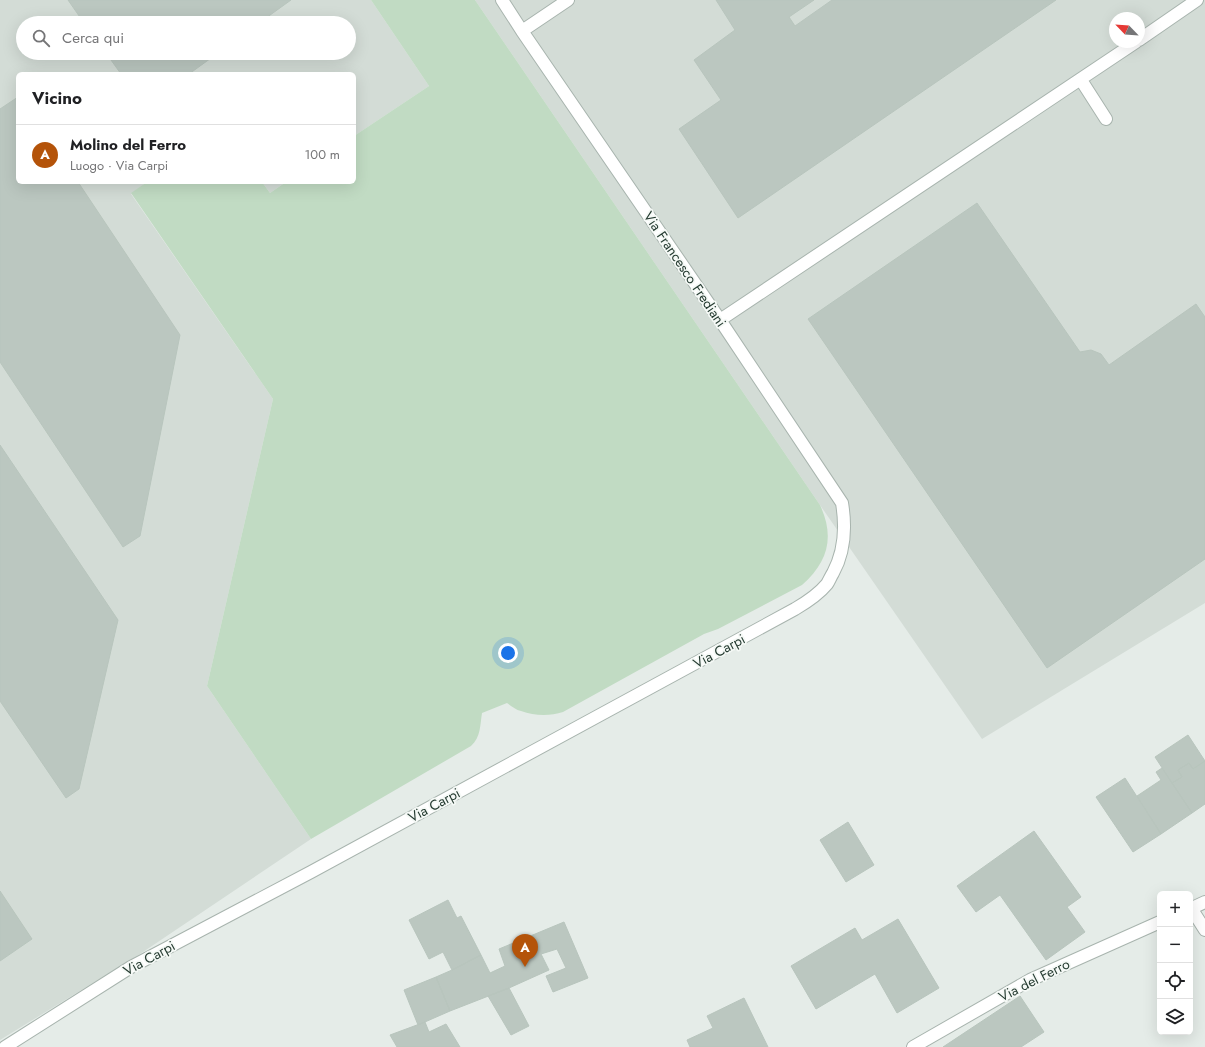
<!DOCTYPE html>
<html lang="it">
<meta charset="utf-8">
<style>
body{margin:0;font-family:Jost,sans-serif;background:#f6f6f6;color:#202124}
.controls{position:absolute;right:12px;bottom:12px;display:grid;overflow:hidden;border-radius:6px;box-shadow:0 4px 16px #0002}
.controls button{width:36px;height:36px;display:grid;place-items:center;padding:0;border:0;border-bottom:1px solid #e0e0e0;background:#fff;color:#202124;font:20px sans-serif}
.compass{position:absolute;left:1109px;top:12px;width:36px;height:36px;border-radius:50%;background:#fff;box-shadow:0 4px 16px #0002;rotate:295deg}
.you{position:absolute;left:508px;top:653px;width:14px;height:14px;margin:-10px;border:3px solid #fff;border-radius:50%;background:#1a73e8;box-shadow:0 0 0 6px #1a73e833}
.badge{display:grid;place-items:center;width:26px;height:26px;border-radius:50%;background:#b45309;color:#fff;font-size:13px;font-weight:700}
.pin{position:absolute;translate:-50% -33px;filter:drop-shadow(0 1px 2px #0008)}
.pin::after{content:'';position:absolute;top:21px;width:14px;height:12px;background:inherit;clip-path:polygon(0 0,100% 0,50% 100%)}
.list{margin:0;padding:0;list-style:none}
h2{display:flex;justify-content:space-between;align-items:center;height:52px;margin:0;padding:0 16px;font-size:17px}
h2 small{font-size:13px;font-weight:400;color:#757577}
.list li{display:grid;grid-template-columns:26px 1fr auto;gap:12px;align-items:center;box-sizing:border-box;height:60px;padding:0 16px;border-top:1px solid #e0e0e0}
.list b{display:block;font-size:15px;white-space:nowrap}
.list p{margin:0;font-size:13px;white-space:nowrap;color:#757577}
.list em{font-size:13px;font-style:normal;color:#757577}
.icon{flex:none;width:22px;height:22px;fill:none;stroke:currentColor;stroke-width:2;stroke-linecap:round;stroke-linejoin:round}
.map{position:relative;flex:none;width:1205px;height:1047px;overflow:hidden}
.search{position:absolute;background:#fff;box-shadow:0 4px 16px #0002;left:16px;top:16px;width:340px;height:44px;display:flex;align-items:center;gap:10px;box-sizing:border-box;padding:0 14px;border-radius:22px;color:#757577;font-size:15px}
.panel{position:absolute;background:#fff;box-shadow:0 4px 16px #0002;left:16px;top:72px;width:340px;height:112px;border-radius:6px}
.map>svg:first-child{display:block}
</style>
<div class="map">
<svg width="1205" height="1047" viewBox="0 0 1205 1047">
<rect width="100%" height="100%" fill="#e5ece8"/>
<path fill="#d3dcd6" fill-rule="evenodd" d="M0 0H371L429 86 354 136V74H18V182H147L131 194 273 399 207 686 311 839 140 954 0 1040ZM23 23H349V53H23Z
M475 0H1205V603L982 739 820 505ZM1115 18H1139V42H1115Z
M262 182H286L270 193Z"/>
<path fill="#c1dbc3" d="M371 0H475L820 505C835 537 828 562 802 585L718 629 704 634 563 712C550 716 535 716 521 711 516 710 511 706 507 703L482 713C480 725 481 737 471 746L311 839 207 686 273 399 131 193 147 182H262L270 193 286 182H354V136L429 86Z"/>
<path fill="#bbc7c0" stroke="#b8c5bd" d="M68 0H291L259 23H84Z
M716 0H814L789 17 795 26 832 0H1056L738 218 679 129 721 100 694 60 735 30Z
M106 53H218L189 74H121Z
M18 97V182H78L180 335 140 536 123 547 0 362V109Z
M977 203 1080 352 1091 350 1101 354 1109 365 1196 304 1205 317V559L1047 668 808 319Z
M0 445 118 620 79 789 66 798 0 701Z
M1188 735 1205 761 1193 769 1189 763 1178 770 1182 777 1172 783 1155 757Z
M1205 761V804L1192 813 1172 783 1182 777 1178 770 1189 763 1193 769Z
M1162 768 1192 813 1161 834 1137 796 1161 780 1156 772Z
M1125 778 1161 834 1133 852 1096 797Z
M848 822 874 865 846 882 820 840Z
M1034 831 1081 897 1067 907 1085 932 1046 960 1000 895 976 912 957 886Z
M0 891 32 939 0 961Z
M448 900 457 918 461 916 481 955 452 970 443 952 429 959 409 920Z
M898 919 939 988 897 1013 875 974 816 1009 791 966 855 928 862 940Z
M564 922 588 978 553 992 546 976 566 968 557 949 541 954 549 970 509 988 450 1011 436 977 452 970 481 955 490 973 505 966 499 949Z
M436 977 450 1011 418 1025 404 990Z
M509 988 529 1026 511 1035 488 996Z
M1020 996 1044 1032 1021 1047H943Z
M744 998 768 1047H690L687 1040 713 1028 707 1016Z
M425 1022 429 1032 446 1024 460 1047H397L390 1035Z"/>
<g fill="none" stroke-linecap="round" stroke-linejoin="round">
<g stroke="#a8b4ae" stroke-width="14">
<path id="minor" d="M522 31 568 0
M1139 40 1197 0
M1081 80 1106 119
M720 320 1136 42
M1191 908 1205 930
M1190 909 1205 902
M5 1047 131 967 311 872 795 609C807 602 818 595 827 584 829 581 831 576 833 573 845 551 846 527 842 503L720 320 522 31 502 0
M913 1047 1030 980 1160 922"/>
</g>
<use href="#minor" stroke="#fff" stroke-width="12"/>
</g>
<g text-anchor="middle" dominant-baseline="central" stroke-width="3.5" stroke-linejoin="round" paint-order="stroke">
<g font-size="14" fill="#263c32" stroke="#f5f9f6">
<text transform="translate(685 269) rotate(56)">Via Francesco Frediani</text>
<text transform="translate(719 651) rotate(-28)">Via Carpi</text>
<text transform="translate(434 805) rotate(-28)">Via Carpi</text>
<text transform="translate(149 958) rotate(-29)">Via Carpi</text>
<text transform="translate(1034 980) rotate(-27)">Via del Ferro</text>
</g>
</g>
</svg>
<div class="controls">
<button>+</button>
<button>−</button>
<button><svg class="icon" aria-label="locate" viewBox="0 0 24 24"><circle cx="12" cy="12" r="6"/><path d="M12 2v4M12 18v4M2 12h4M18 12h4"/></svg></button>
<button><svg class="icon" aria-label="layers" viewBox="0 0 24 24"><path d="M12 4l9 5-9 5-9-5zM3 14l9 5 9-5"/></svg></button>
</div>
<svg class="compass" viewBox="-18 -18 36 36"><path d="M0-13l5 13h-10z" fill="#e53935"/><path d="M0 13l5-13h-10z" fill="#757577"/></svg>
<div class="you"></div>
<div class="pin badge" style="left:525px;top:967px">A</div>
<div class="search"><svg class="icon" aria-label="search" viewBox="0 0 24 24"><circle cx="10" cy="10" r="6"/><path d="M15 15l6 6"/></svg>Cerca qui</div>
<section class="panel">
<h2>Vicino<small></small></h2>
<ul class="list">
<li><span class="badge">A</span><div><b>Molino del Ferro</b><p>Luogo · Via Carpi</p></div><em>100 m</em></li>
</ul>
</section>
</div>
